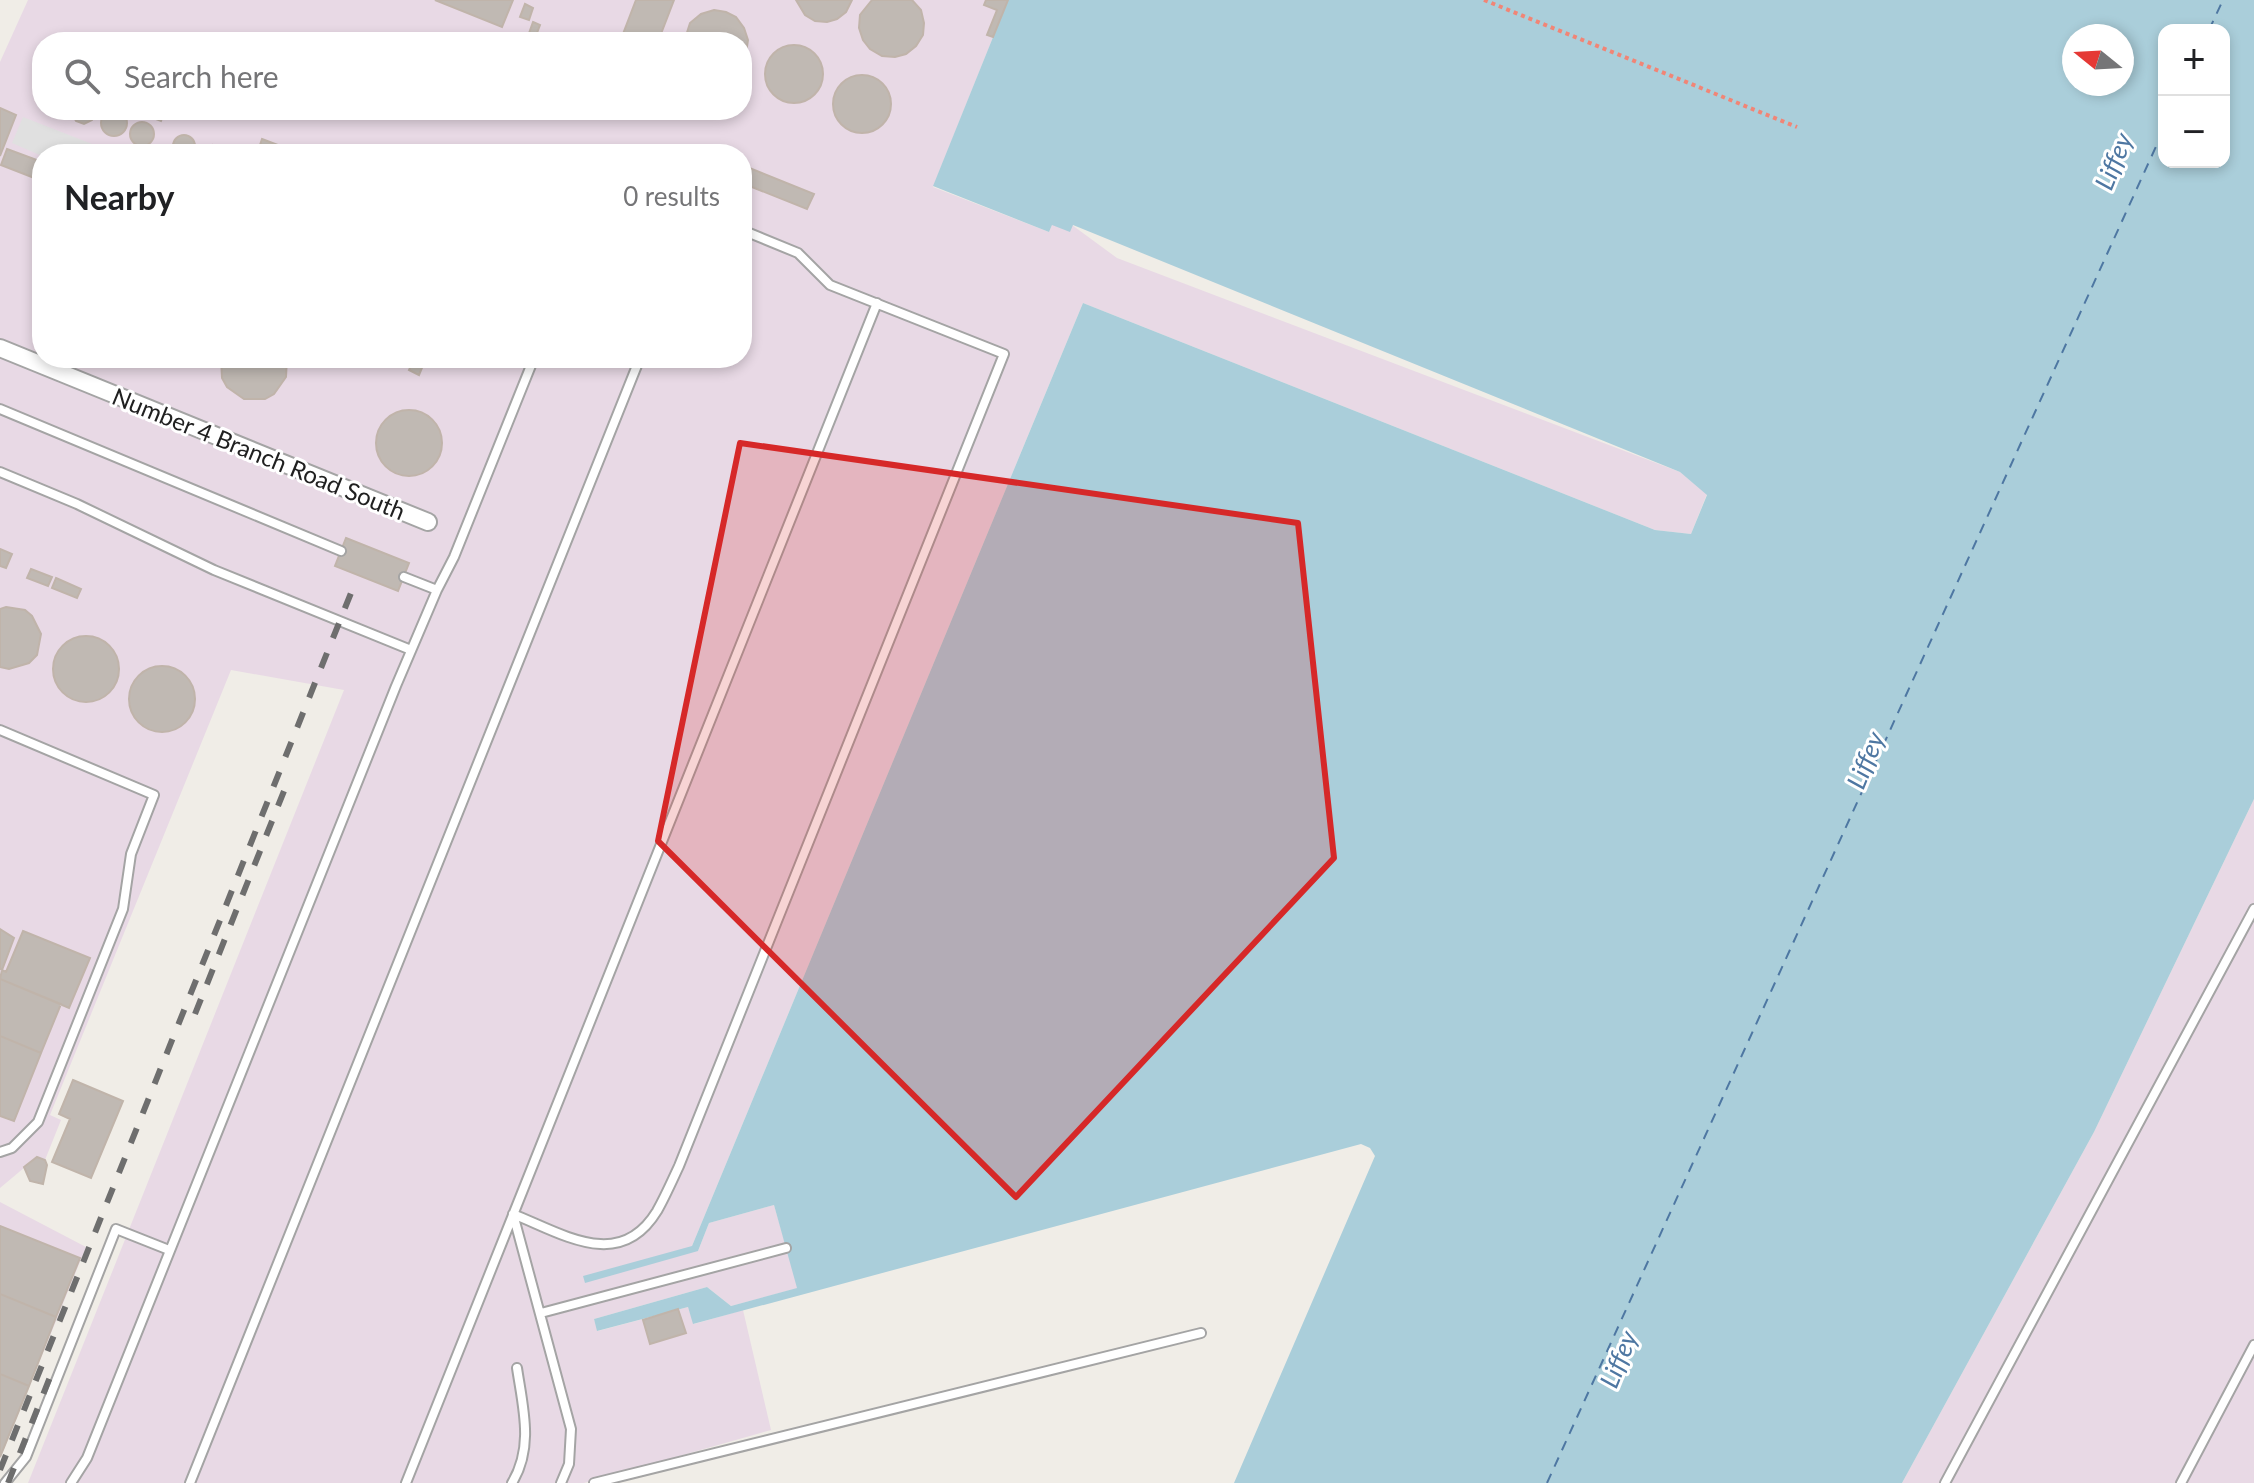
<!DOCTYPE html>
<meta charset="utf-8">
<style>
body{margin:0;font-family:Lato,sans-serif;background:#f6f6f6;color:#202124}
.controls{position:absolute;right:24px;top:24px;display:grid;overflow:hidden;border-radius:16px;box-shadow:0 4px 12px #0003}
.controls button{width:72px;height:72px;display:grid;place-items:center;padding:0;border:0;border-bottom:2px solid #e0e0e0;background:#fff;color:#202124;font:40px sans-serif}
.compass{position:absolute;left:2062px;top:24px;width:72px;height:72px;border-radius:50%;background:#fff;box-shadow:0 4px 12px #0003;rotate:288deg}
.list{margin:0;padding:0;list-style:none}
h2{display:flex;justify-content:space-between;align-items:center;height:104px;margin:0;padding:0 32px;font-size:34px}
h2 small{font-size:26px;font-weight:400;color:#757577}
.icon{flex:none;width:44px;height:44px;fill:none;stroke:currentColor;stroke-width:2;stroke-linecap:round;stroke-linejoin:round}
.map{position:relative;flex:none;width:2254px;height:1483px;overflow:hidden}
.search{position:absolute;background:#fff;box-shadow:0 4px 12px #0003;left:32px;top:32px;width:720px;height:88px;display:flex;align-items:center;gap:20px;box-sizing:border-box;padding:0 28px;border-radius:32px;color:#757577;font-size:30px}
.panel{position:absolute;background:#fff;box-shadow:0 4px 12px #0003;left:32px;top:144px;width:720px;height:224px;border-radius:32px}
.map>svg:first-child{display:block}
</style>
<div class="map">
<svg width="2254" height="1483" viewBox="0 0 2254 1483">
<rect width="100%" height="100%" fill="#f0ede7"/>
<path fill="#e8d9e5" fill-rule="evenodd" d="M28 0H1008L933 187 1049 232 1052 225H1072L1117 258 1680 472 1707 494 1691 534 1655 530 1083 303 692 1246 698 1251 709 1223 774 1205 798 1288 731 1306 707 1287 594 1319 598 1331 688 1307 694 1324 743 1310 771 1430 584 1483H28L344 690 231 670 50 1115 61 1120 45 1160 37 1157 0 1188V62ZM42 42H742V110H42ZM42 154H742V358H42Z
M2254 799V1483H1902L2094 1132Z
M0 1202 86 1247 0 1459Z"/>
<path fill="#e0e0e0" d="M23 117 110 151 108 154H42V156L12 143Z"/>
<path fill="#aaceda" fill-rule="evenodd" d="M1008 0H2254V799L2094 1132 1902 1483H1234L1375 1156 1370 1148 1361 1144 693 1324 688 1307 597 1331 594 1319 707 1287 731 1306 797 1288 774 1205 709 1223 698 1251 585 1283 583 1276 692 1246 1083 303 1655 530 1691 534 1707 495 1680 472 1073 225 1070 232 1052 225 1049 232 933 186ZM2164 30H2224V162H2164ZM2074 36H2122V84H2074Z"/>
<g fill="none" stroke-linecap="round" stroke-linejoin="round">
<path stroke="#4e77a2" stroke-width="2" stroke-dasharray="10 8" stroke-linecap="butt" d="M2209 30 2223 0
M1547 1483 2164 129"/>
</g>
<path fill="#c0b9b3" stroke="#c0b4aa" stroke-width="2" d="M435 0H513L502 27Z
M636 0H674L659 39 647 34 644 42H633V38L623 34Z
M796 0H852L846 12 837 19 827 22 815 21 805 15Z
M872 0H912L921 10 924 23 923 35 916 46 906 54 895 57 882 56 870 49 863 40 859 28 860 15Z
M986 0H1008L993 37 987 35 997 10 984 5Z
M525 4 533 8 529 20 520 17Z
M714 10 726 12 736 17 744 28 748 40 746 53 742 60V42H684L690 23 701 14Z
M533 22 540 25 535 38 528 36Z
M765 74a29 29 0 1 1 58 0a29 29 0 1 1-58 0Z
M833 104a29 29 0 1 1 58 0a29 29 0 1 1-58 0Z
M0 108 16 115 0 156Z
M101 123a13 13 0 1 1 26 0a13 13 0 1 1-26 0Z
M70 110H97L96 113 92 120 84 124 76 121Z
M132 110H165L161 121Z
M130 134a12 12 0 1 1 24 0a12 12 0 1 1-24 0Z
M173 146a11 11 0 1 1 22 0a11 11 0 1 1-22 0Z
M262 139 294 151 293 154H257Z
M213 145 221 147 224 154H207Z
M7 149 42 162V181L1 165Z
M742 165 814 194 807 209 742 183Z
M221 358H287L286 377 274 394 265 399H244L227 387 222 378Z
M415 358H426L419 375 409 370Z
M376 443a33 33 0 1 1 66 0a33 33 0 1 1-66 0Z
M346 538 409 563 398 591 335 566Z
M0 549 12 554 6 568 0 566Z
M31 569 52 577 48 586 27 578Z
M56 578 81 589 77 598 52 588Z
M6 607 25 610 32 616 41 634 37 655 29 663 9 669 0 667V609Z
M53 669a33 33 0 1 1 66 0a33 33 0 1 1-66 0Z
M129 699a33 33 0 1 1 66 0a33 33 0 1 1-66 0Z
M0 929 14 938 2 970 0 969Z
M23 931 90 958 69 1008 0 979 2 970 6 972Z
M0 979 61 1004 41 1053 0 1036Z
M0 1036 41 1053 14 1121 0 1116Z
M73 1080 123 1101 91 1178 52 1162 70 1119 59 1114Z
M37 1157 45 1160 47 1165 43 1184 30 1181 24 1167Z
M0 1226 80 1258 56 1317 0 1294Z
M0 1294 56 1317 29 1386 0 1374Z
M678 1309 686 1333 650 1344 643 1320Z
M0 1374 29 1386 0 1457Z"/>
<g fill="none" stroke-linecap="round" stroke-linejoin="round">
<g stroke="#a4a4a4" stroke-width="12">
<path id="service" d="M0 409 341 551
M0 472 77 504 214 570 411 650
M404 577 437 590
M0 730 154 795 131 854 123 909 38 1122 12 1148 0 1152
M513 1214C563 1234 620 1272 657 1211 665 1197 672 1181 679 1166L1004 354 830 285 798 253 742 230
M513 1214 571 1429 569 1464 561 1483
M541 1313 786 1248
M5 1483 26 1457 116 1229 169 1250
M71 1483 87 1458 396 686 437 590 454 557 534 358
M190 1483 640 358
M406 1483 877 303
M512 1483C534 1447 523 1408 517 1368
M594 1483 1201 1333
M1945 1483 2254 909
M2181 1483 2254 1345"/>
</g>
<g stroke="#a4a4a4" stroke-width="20">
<path id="minor" d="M0 348 428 522"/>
</g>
<path stroke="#f18576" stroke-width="4" stroke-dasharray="4 4" stroke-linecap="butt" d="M1484 0 1797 127"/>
<use href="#service" stroke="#fff" stroke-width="8"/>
<use href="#minor" stroke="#fff" stroke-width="16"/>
<path stroke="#6e6e6e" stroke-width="6" stroke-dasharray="16 16" stroke-linecap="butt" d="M195 1014 284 791
M0 1470 353 588
M8 1483 54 1367"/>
</g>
<path fill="#d62828" fill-opacity="0.2" stroke="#d62828" stroke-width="6" stroke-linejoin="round" d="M740 443 1298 523 1334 858 1016 1197 658 841Z"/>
<g text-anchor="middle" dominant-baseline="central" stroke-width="6" stroke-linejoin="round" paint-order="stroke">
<g font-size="24" fill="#202020" stroke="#fff">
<text transform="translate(259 453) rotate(22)">Number 4 Branch Road South</text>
</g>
<g font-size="26" font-style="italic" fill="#4e77a2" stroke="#fff">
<text transform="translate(2113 161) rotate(-68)">Liffey</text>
<text transform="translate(1865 760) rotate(-68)">Liffey</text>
<text transform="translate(1618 1359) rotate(-68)">Liffey</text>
</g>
</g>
</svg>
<div class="controls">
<button>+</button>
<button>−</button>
</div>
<svg class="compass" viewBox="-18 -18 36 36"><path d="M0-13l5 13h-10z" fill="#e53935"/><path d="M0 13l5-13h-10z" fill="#757577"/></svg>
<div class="search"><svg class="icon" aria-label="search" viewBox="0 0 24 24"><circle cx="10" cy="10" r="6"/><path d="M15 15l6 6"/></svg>Search here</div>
<section class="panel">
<h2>Nearby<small>0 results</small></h2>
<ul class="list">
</ul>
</section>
</div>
